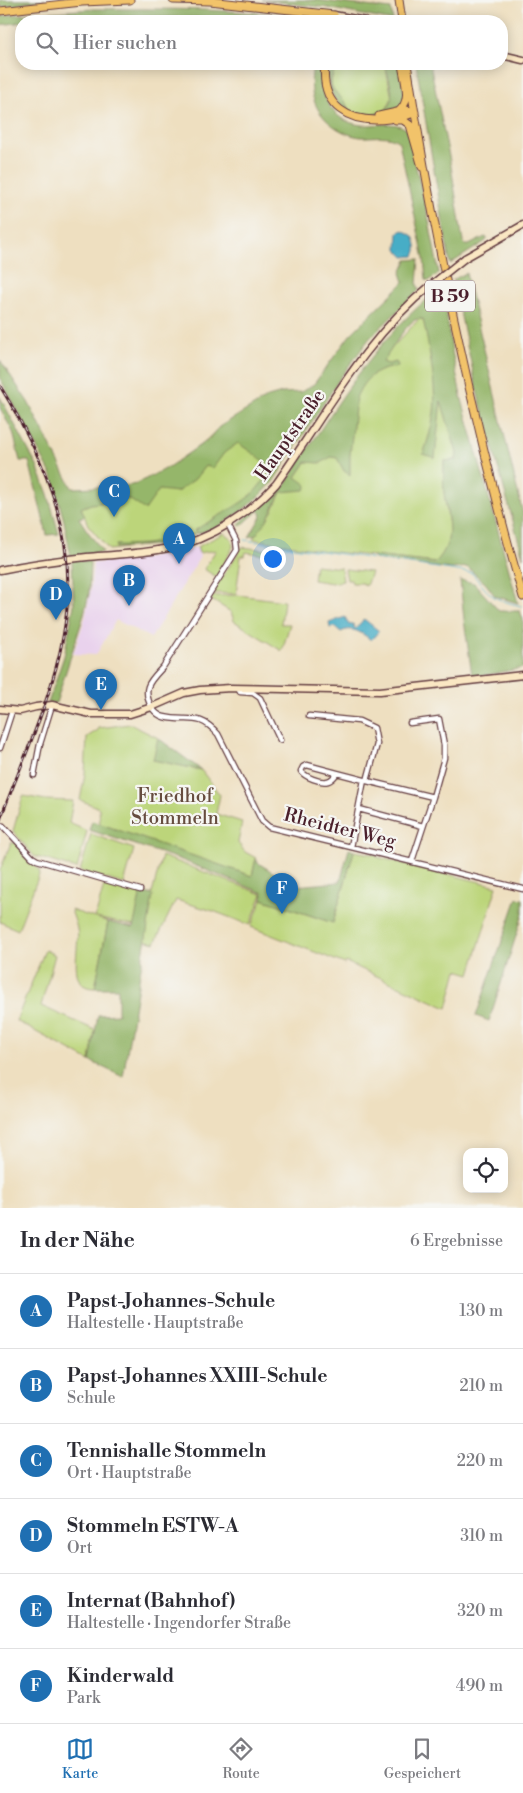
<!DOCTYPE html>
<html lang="de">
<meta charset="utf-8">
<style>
body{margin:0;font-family:"Libre Bodoni",serif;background:#f7f7f7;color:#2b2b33}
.controls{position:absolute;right:15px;bottom:15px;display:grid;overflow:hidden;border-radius:10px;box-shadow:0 2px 12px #0003}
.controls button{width:45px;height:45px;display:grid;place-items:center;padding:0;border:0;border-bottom:1px solid #e1e1e2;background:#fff;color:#2b2b33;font:25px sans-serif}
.you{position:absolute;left:272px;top:558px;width:18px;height:18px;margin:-12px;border:4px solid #fff;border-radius:50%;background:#1a73e8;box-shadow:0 0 0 8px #1a73e833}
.badge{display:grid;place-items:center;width:32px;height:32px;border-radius:50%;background:#1f6fb2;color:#fff;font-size:16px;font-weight:700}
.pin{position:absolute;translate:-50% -41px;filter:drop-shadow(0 1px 2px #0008)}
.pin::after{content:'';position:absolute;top:26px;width:18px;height:15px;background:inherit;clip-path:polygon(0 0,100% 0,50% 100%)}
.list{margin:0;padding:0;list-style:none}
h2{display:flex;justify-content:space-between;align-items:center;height:65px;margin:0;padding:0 20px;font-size:21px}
h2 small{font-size:16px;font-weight:400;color:#7c7c81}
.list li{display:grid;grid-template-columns:32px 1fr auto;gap:15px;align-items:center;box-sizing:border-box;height:75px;padding:0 20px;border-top:1px solid #e1e1e2}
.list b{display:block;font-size:19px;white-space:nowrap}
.list p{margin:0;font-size:16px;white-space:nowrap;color:#7c7c81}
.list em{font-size:16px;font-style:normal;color:#7c7c81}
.icon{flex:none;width:28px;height:28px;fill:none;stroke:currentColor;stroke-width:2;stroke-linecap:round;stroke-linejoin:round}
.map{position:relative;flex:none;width:523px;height:1208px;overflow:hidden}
.search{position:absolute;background:#fff;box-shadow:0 2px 12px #0003;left:15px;right:15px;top:15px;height:55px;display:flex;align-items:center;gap:12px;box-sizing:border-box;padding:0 18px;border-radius:20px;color:#7c7c81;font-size:19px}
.sheet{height:515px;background:#fff}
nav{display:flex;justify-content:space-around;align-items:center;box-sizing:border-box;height:70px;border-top:1px solid #e1e1e2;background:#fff;font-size:14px;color:#7c7c81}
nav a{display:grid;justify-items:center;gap:2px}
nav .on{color:#1f6fb2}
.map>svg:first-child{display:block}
</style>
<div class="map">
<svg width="523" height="1208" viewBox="0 0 523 1208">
<rect width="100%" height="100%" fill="#f6f6f2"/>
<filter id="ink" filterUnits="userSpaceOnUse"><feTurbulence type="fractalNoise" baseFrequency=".02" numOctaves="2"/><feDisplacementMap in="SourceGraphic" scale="10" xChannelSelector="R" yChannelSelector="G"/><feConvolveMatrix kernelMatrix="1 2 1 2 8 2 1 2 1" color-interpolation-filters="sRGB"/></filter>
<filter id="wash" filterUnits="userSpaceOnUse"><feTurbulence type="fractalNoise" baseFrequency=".0096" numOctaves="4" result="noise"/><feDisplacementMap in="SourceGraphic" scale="20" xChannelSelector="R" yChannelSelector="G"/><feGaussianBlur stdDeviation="1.12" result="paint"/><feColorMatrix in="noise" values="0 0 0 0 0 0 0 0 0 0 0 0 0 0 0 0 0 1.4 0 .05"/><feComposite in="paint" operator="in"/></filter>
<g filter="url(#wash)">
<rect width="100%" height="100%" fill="#eedfc0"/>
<path fill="#e9d2ed" d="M197 547 200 557 151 638 116 620 96 655 73 654 85 618 90 594 93 563 148 558Z"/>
<path fill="#bcd57a" stroke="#837a52" d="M336 64H385L392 98 386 110C375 116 358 117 348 109 346 98 332 94 331 83 331 76 335 71 336 64Z
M419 319H423L457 453 456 460 444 461V491L450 533 446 564 326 551 253 539 273 510 281 492 296 477 364 378Z
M219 427 283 468 262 490 199 533 142 546 109 550 88 525 76 496C93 493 122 490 137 484 163 473 201 448 219 427Z
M224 533 232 539 233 547 216 577 204 569 216 550 199 553 197 547Z
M242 547 273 551 276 553 277 557 274 560H272V556L246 552 245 556H241L236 594 217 593 212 595 211 594Z
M315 565 341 568 343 581 332 583 313 580Z
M345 569 371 572 366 586 362 583H352L351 580H347Z
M238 595 284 601 281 624H290L282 651 234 621 231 612 210 599 213 596Z
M130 724 158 738 154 760 201 770 220 795 216 814 242 822 238 843 245 852 256 858 252 877 100 824 99 808 80 800 85 774 87 737 98 730 99 728Z
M23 796 46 800 73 801 69 823 87 831 77 869 34 856 13 831Z
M91 834 134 849 124 884 80 871Z
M11 843H17L40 872 18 930 0 922V870Z
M354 851 377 855V857L497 886 470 974 457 970 447 1008 346 962 345 964 251 927 262 899 333 923Z
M162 856 262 894 250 925 213 911 176 900 155 943 140 939Z
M105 882 141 892 134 926 96 918 108 922 95 988C65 989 81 946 77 929 76 923 73 916 71 910L95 918Z
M45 950 55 955 41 1006 95 1030 90 1061 16 1021Z"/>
<path fill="#95b66a" stroke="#706a4a" d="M0 0H45L0 7Z
M262 0H315L391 9 393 21 328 8Z
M94 9C169 9 244 8 318 21H243L221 18 102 17H62L0 25V17L12 15Z
M313 64H320C319 92 329 122 362 125 375 126 397 120 407 130L428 216 439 273 429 281 426 280 424 259 399 142C388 133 373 138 361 137 342 135 322 121 315 103 310 91 311 76 313 64Z
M329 64H336C335 71 331 76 331 83 332 94 346 98 348 109 355 114 363 114 371 114 402 113 390 83 385 64H399L405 97 399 108C362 126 321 109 329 64Z
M416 64H430L451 166 463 241 465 245H469L485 237 487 238 486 241 450 264Z
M419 259 417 284 419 290 369 339 340 378 273 482 259 497 239 513 214 529 198 533 194 531C213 518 234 509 251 495 260 487 266 476 274 468L238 443 224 453 213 468 205 466 195 479 177 492 159 490 145 510 129 499 91 504 81 508 85 516 79 518 86 529 103 552 80 555 81 561H90L89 594 83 618 56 703H48L64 656 74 605 72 562 64 521 52 476 0 378V360L28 402 72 488 126 486 136 484 170 466 209 439 219 427 268 397 282 393 301 392 314 384 350 335 404 282 401 273 407 260Z
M466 273 523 514V557L478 395 453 280Z
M442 287 452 351 461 396 518 603 495 596 486 584 467 567 452 569 374 559 373 556 435 563C457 540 447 520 444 492 443 482 444 471 444 461L456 460 457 453 441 401 435 458 423 454C428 441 432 426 434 412 437 389 428 342 423 319 420 319 417 319 415 320 405 325 390 352 383 362L388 364 396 362 398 365 397 367C376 369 364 378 356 398L350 455V475L344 471 337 458 331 457 321 463 306 462 296 477 307 485 305 490 281 492 267 520 256 535 249 537 262 515 259 510 241 526 239 524 274 491 283 488C330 416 373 339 442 287Z
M0 397 37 466 48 494 59 534 47 535 29 461H20L13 432 0 408Z
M177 529 181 534 188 530 191 535 158 545 116 548V545L147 544 171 539 176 535Z
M460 580 474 583 499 611H520L523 619V668L481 676 472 675 464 620Z
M158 738 200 769 201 770 153 760Z
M92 821 252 876 256 858 258 863 295 886 340 882 349 849 354 851 333 923 262 899 263 893 179 859 89 830Z
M141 892 153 895 123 1077 90 1061 98 1015 118 1014V988H95L108 922 133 928Z
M517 898 523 899V914L489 1021 476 1016Z"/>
<path fill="#46adc6" stroke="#486678" d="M403 230 413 236C416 243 418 249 414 256L404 257 397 250 398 233Z
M345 617 349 625 353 624 355 629 364 619 379 631 371 640C362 633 352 626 341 632L335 627 330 628 329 623Z"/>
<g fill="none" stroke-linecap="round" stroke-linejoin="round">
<path stroke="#46adc6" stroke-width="1" d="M245 540 472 573C492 598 491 598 521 606"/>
</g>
</g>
<g filter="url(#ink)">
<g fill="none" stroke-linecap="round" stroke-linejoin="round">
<g stroke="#633c41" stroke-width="7">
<path id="street" d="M228 525 236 541 237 550 163 667C150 681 141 688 152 708 155 712 159 716 164 717 188 723 198 711 218 734L262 821 269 827 523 889
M238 688 240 692 253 693 260 698 280 740
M309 716 359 721 374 728 377 744 367 781 364 780
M410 723 439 719 444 745V758L433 797 412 861
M0 748 12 711
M337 773 307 765 303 767 301 771C305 777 320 783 328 781 332 780 335 776 337 773L364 780 351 847
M34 775 40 744 52 705
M367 781 433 797
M359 809 423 826
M3 826 32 857 37 860 140 890"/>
</g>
<g stroke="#633c41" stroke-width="9">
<path id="secondary" d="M334 15 365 21
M502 55 523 60
M465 258 523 225
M0 570C29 564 58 560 87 557 124 554 164 553 199 539 229 527 255 507 276 484 325 415 365 338 431 285
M0 709 20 711 36 707 52 705 91 714H130L152 707 184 693 200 690 231 688 380 691 523 675"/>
</g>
<g stroke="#633c41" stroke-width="9">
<path id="primary" d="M173 0 210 1 334 15 333 21
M399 0 402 21
M0 11 82 2 130 0
M325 64C320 107 349 124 389 119 397 118 408 117 415 112
M407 64C435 243 473 422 523 597
M398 112C413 101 404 80 402 64
M379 116 406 110 415 112
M396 120H403L410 125 422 167"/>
</g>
<use href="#street" stroke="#fff" stroke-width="4.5"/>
<use href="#secondary" stroke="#fae7c3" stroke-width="6"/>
<use href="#primary" stroke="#f2c36a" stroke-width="7"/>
<g stroke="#4a1f2b" stroke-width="3">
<path id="rail" d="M0 386C48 464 81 544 63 637 52 698 22 761 0 820"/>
</g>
<use href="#rail" stroke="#f6f6f2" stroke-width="1" stroke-dasharray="4" stroke-linecap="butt"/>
<g stroke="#633c41" stroke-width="9" stroke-linecap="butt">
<path id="secondary-bridge" d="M431 285 465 258"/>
</g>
<use href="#secondary-bridge" stroke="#fae7c3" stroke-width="6"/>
</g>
</g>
<g text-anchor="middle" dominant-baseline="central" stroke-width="4.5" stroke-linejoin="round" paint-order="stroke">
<rect fill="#f6f6f2" stroke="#7e6067" stroke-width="1" x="425" y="280.5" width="50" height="31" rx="4"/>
<g font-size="18" font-weight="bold" fill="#4a1f2b">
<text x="450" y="296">B 59</text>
</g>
<g font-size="19" fill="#4a1f2b" stroke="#f6f6f2">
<text transform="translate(290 435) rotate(-55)">Hauptstraße</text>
<text transform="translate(340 828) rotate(14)">Rheidter Weg</text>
</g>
<g font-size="19" fill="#664c3f" stroke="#f6f6f2">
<text x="175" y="796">Friedhof<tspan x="175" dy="22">Stommeln</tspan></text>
</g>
</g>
</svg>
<div class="controls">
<button><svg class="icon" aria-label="locate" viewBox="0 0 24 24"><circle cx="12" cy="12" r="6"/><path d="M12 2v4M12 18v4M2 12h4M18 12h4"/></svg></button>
</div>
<div class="you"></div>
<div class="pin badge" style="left:179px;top:564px">A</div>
<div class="pin badge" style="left:129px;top:606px">B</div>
<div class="pin badge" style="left:114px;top:517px">C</div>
<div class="pin badge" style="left:56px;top:620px">D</div>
<div class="pin badge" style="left:101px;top:710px">E</div>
<div class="pin badge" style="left:282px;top:914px">F</div>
<div class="search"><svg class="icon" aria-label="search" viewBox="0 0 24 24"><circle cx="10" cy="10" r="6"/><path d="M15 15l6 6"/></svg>Hier suchen</div>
</div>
<section class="sheet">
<h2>In der Nähe<small>6 Ergebnisse</small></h2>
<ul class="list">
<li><span class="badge">A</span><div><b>Papst-Johannes-Schule</b><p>Haltestelle · Hauptstraße</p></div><em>130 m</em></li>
<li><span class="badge">B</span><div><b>Papst-Johannes XXIII-Schule</b><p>Schule</p></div><em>210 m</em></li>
<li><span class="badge">C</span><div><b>Tennishalle Stommeln</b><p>Ort · Hauptstraße</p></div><em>220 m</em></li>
<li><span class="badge">D</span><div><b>Stommeln ESTW-A</b><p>Ort</p></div><em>310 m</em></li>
<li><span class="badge">E</span><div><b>Internat (Bahnhof)</b><p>Haltestelle · Ingendorfer Straße</p></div><em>320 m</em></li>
<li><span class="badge">F</span><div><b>Kinderwald</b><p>Park</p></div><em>490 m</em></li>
</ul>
</section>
<nav>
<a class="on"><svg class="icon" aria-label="map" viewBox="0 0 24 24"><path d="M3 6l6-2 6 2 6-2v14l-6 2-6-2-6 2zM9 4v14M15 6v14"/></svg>Karte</a>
<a><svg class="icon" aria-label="directions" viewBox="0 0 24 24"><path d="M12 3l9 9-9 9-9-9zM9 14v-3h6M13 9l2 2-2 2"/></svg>Route</a>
<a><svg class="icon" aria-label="saved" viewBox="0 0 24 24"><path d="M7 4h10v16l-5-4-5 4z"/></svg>Gespeichert</a>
</nav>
